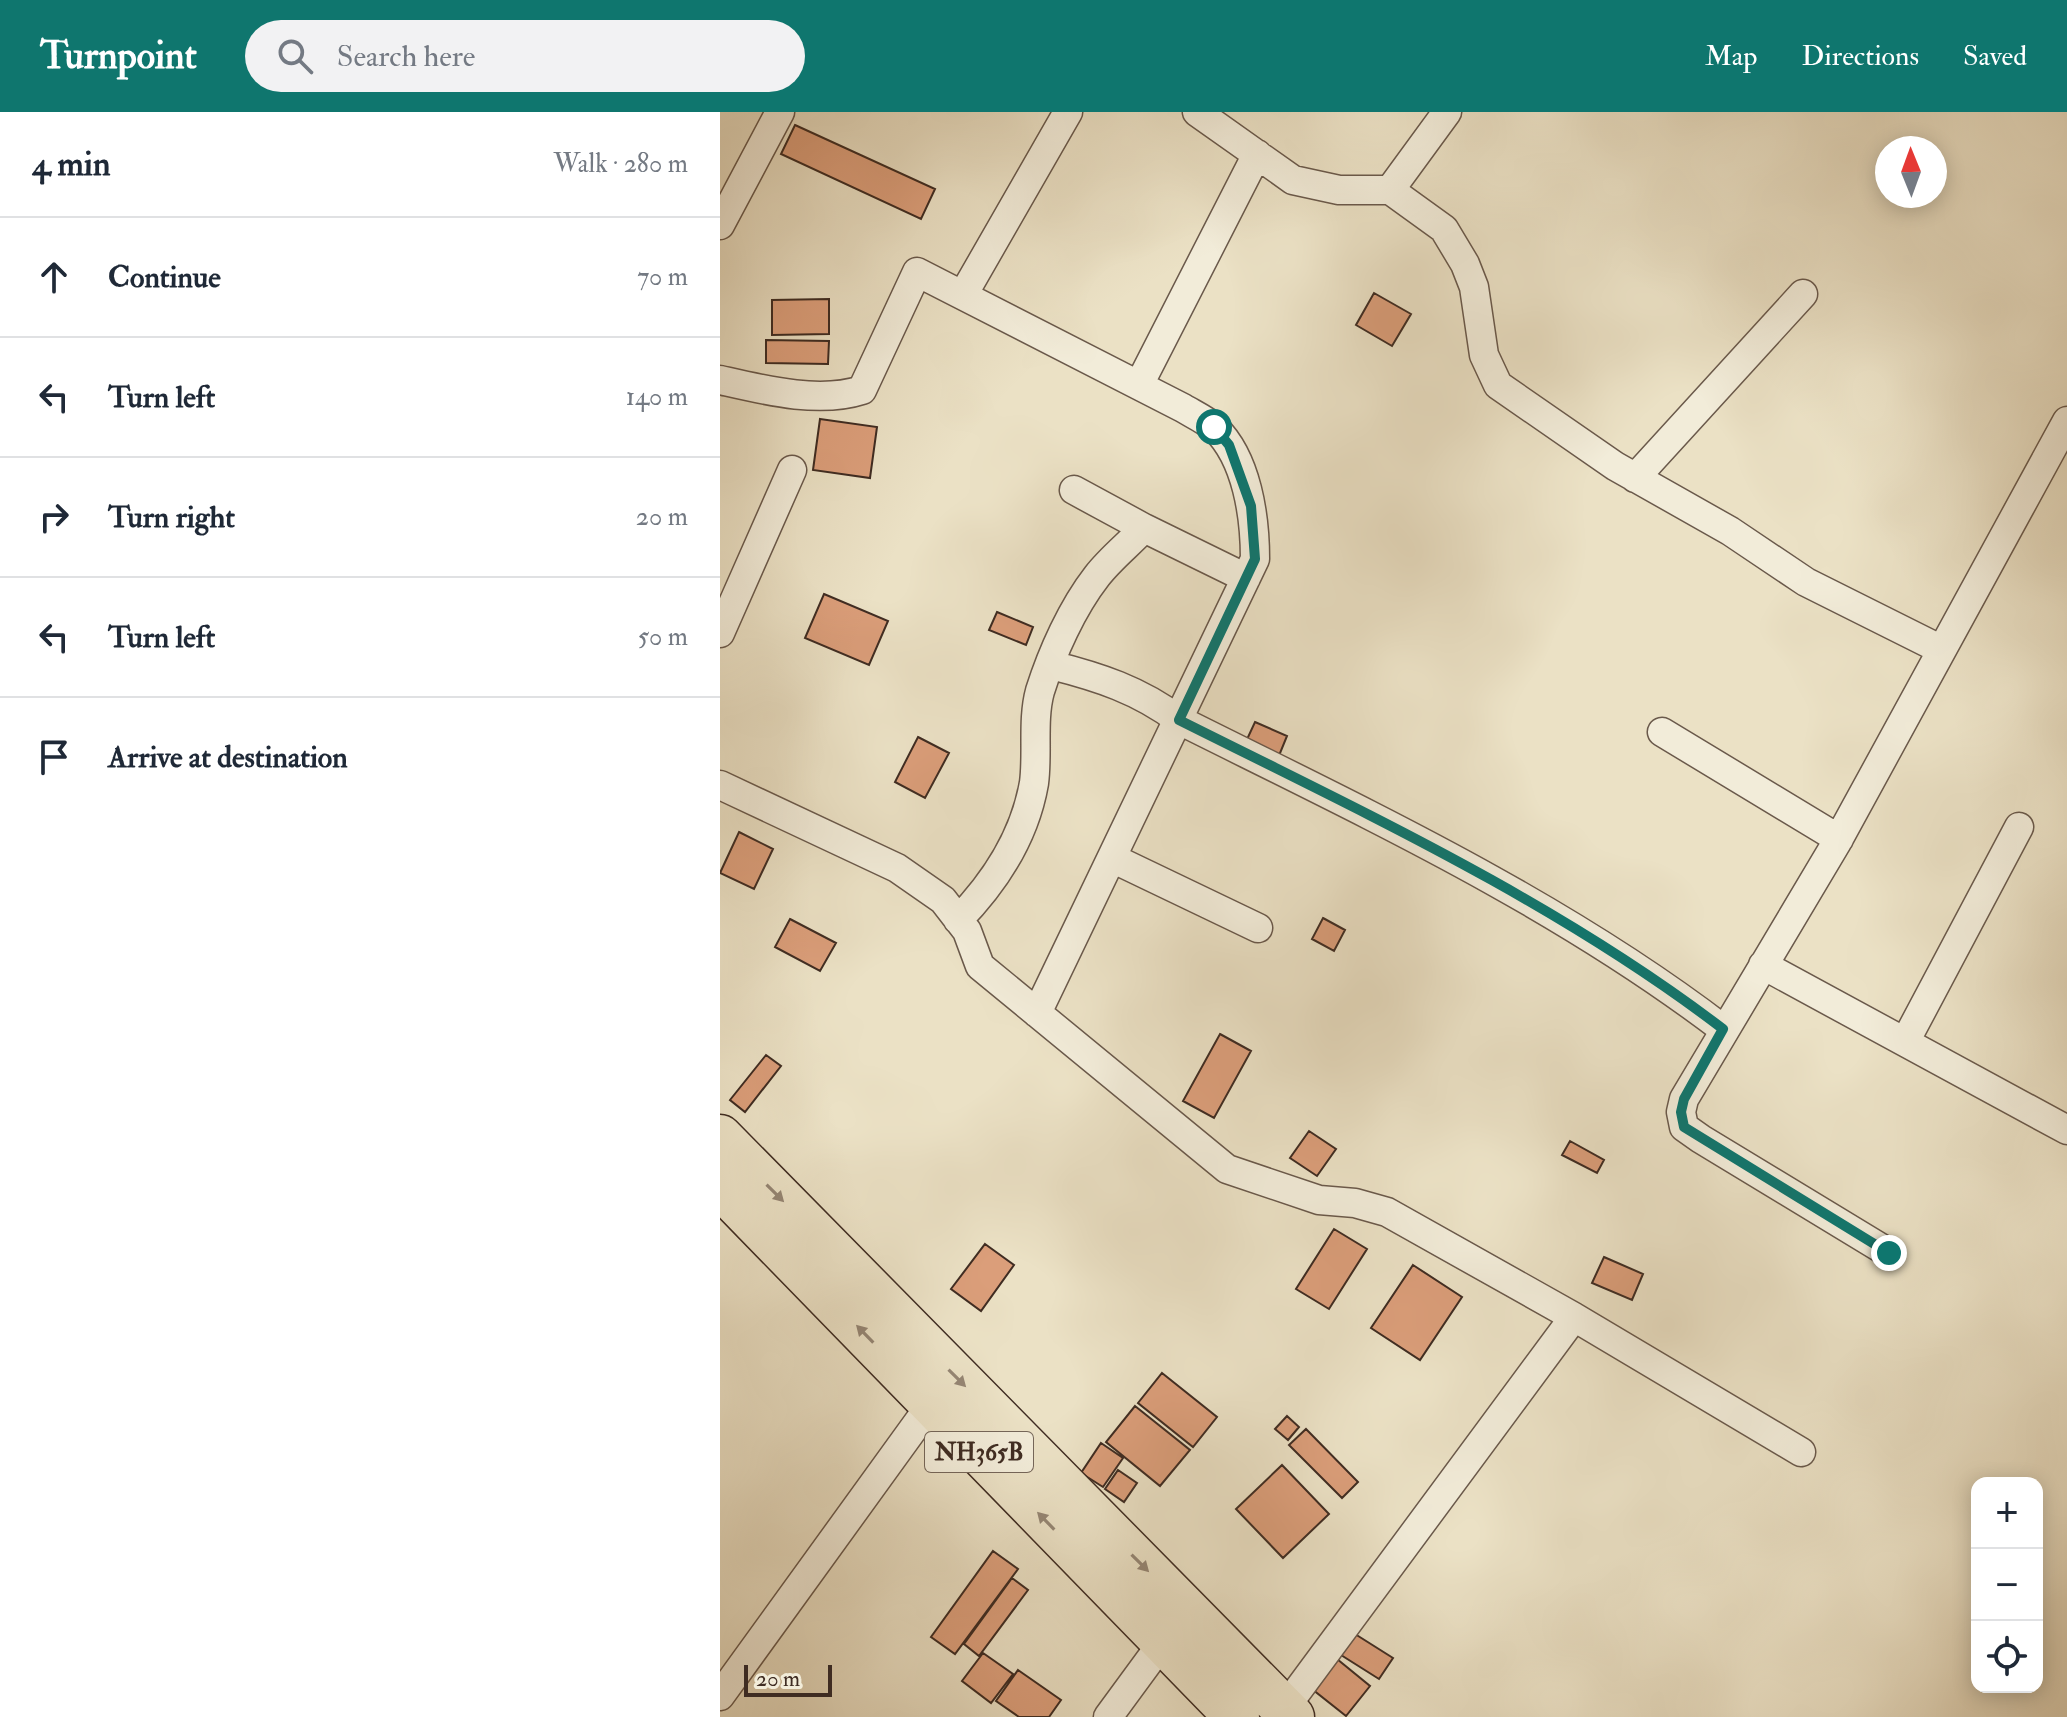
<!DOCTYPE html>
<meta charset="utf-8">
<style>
body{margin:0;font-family:"IM FELL Double Pica",serif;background:#f2f2f3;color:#1f2937}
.controls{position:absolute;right:24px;bottom:24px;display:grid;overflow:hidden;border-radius:16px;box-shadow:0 4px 20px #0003}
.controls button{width:72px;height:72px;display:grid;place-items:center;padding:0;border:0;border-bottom:2px solid #e0e1e3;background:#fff;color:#1f2937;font:40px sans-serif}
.compass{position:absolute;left:1155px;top:24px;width:72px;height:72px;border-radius:50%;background:#fff;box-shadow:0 4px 20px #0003;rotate:359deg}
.scale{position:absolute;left:24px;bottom:20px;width:88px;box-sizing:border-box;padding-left:8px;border:4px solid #3f2c22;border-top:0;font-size:22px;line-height:28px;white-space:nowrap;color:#3f2c22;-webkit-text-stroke:6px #f2ecd9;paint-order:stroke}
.stop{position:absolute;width:24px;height:24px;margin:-18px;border:6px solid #0f766e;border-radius:50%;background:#fff}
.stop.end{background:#0f766e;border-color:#fff;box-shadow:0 2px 8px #0008}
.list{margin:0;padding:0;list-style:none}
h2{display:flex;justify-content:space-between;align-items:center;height:104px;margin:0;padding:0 32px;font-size:34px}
h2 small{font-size:26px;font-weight:400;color:#747a83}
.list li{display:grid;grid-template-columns:52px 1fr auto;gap:24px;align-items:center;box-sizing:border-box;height:120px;padding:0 32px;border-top:2px solid #e0e1e3}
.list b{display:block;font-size:30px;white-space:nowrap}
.list em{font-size:26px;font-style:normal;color:#747a83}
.icon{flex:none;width:44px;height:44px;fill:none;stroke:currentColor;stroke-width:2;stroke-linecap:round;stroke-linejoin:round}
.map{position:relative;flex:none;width:1347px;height:1605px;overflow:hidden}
header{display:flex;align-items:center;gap:48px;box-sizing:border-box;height:112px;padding:0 40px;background:#0f766e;color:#fff}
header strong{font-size:38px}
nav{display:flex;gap:44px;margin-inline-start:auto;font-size:28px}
.search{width:560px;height:72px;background:#f2f2f3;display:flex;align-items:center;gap:20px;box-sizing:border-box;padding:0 28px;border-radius:44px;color:#747a83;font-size:30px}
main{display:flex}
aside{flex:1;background:#fff}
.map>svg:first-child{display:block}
</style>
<header>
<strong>Turnpoint</strong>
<div class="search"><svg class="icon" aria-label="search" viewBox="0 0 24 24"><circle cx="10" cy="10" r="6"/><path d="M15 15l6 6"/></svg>Search here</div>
<nav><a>Map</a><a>Directions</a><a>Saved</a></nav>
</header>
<main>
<aside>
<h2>4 min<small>Walk · 280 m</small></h2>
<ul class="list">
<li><svg class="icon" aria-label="ahead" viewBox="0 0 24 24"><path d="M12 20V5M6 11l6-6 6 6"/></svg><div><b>Continue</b></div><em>70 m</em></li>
<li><svg class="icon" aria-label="left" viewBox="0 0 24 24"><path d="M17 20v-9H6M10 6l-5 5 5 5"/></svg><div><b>Turn left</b></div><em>140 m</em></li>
<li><svg class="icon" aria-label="right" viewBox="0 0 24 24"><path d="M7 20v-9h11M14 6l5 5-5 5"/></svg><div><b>Turn right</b></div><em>20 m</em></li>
<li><svg class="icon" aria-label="left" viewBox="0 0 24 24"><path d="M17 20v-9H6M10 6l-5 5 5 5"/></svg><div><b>Turn left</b></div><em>50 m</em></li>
<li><svg class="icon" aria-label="arrive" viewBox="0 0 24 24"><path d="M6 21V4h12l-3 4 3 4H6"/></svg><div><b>Arrive at destination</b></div></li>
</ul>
</aside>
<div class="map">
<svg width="1347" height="1605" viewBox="0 0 1347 1605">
<rect width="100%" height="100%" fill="#ebe1c5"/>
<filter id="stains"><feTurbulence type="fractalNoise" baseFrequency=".0025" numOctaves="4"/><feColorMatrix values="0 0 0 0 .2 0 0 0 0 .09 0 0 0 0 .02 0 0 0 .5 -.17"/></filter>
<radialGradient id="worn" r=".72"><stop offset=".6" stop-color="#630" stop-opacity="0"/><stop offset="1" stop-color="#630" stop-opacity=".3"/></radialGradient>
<path fill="#db9e7a" stroke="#3f2c22" stroke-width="2" d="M75 13 215 77 201 107 61 42Z
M654 181 691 202 672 234 636 213Z
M109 187V222L52 223V188Z
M46 228 109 229 108 252 46 251Z
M100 307 157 315 150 366 93 358Z
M104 482 168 509 149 553 85 526Z
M277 500 313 515 306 533 269 518Z
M535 610 567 624 556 651 523 636Z
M198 625 229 641 205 686 175 670Z
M19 720 53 737 34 777 0 761Z
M603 806 625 818 614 839 592 827Z
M70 807 116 831 100 859 55 835Z
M500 922 531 939 494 1006 463 989Z
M46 943 61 954 25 1000 10 988Z
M589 1019 616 1037 597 1064 570 1046Z
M850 1029 884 1048 877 1061 842 1043Z
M614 1117 647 1137 609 1197 576 1177Z
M265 1132 294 1153 261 1199 231 1177Z
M884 1145 923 1162 912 1188 872 1171Z
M693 1153 742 1185 700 1248 651 1216Z
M442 1261 497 1305 473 1335 418 1291Z
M415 1294 470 1338 440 1374 386 1330Z
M567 1304 579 1315 568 1328 555 1317Z
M586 1317 638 1370 622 1386 569 1333Z
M381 1331 403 1346 383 1375 361 1361Z
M562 1353 609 1402 563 1446 516 1397Z
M398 1358 417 1371 404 1390 385 1377Z
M273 1439 298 1457 235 1542 211 1525Z
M292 1466 308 1478 259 1544 244 1532Z
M635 1522 673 1546 659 1567 621 1543Z
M263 1541 293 1562 271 1591 242 1569Z
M617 1547 650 1574 626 1604 592 1577Z
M298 1558 341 1588 329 1605H299L276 1589Z"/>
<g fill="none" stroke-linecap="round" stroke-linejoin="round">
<g stroke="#6a594b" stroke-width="31">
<path id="street" d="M477 0 573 68 619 78H670L724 117 745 152 754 175 764 243 778 273 895 354 1010 419 1086 470 1220 537
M670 78 727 0
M0 113 60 0
M243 183 348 0
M0 268C44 278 99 292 142 278L197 160 463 296C473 302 486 308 495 316 527 347 535 404 535 447L317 901
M419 273 537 42
M915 366 1083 182
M424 416 526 466
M0 521 72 358
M331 553C379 565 419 578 459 608 645 701 837 790 1003 917
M942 620 1119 727
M0 673 177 756 223 788 247 819 260 854 507 1057 599 1088 635 1091 667 1100 854 1205 1081 1340
M394 747 538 816
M238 808C275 770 305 723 314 671 318 641 312 608 320 579 332 541 352 496 377 464 390 447 409 432 424 416L354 378
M1043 853 1347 1018
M1185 930 1299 715
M1169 1141 981 1027 964 1015 961 1000 964 987 1117 730 1347 309
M0 1584 212 1291
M564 1597 854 1205
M388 1605 443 1530"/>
</g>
<g stroke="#3f2c22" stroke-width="47">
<path id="highway" d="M0 1025 572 1605
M0 1074 517 1605"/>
</g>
<use href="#street" stroke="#f2ecd9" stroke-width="28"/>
<use href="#highway" stroke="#ebe1c5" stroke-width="44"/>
</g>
<defs><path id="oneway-solid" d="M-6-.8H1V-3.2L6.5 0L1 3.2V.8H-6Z" transform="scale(2)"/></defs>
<g fill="#958674">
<use href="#oneway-solid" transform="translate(55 1081) rotate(45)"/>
<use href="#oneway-solid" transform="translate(145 1222) rotate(-134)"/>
<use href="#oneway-solid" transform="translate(237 1266) rotate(45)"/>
<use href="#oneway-solid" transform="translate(326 1409) rotate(-134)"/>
<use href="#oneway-solid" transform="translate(420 1451) rotate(45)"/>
</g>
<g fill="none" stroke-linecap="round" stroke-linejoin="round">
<path stroke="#0f766e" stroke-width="10" d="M494 315 509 333 531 394 535 447 459 608C645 701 837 790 1003 917L964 987 961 1000 964 1015 1169 1141"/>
</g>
<g text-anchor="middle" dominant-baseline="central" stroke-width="7" stroke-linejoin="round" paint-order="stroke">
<rect fill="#f2ecd9" stroke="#756659" stroke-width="2" x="205" y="1320" width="108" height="40" rx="6"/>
<g font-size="24" font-weight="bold" fill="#3f2c22">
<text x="259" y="1340">NH365B</text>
</g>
</g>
<rect width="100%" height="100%" filter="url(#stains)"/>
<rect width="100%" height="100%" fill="url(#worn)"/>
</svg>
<div class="controls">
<button>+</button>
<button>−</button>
<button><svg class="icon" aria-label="locate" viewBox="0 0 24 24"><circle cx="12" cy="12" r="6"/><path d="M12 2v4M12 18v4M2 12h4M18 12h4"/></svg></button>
</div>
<svg class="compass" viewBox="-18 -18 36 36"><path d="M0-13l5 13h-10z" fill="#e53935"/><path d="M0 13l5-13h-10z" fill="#747a83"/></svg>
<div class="scale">20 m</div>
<div class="stop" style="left:494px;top:315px"></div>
<div class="stop end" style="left:1169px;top:1141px"></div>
</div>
</main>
